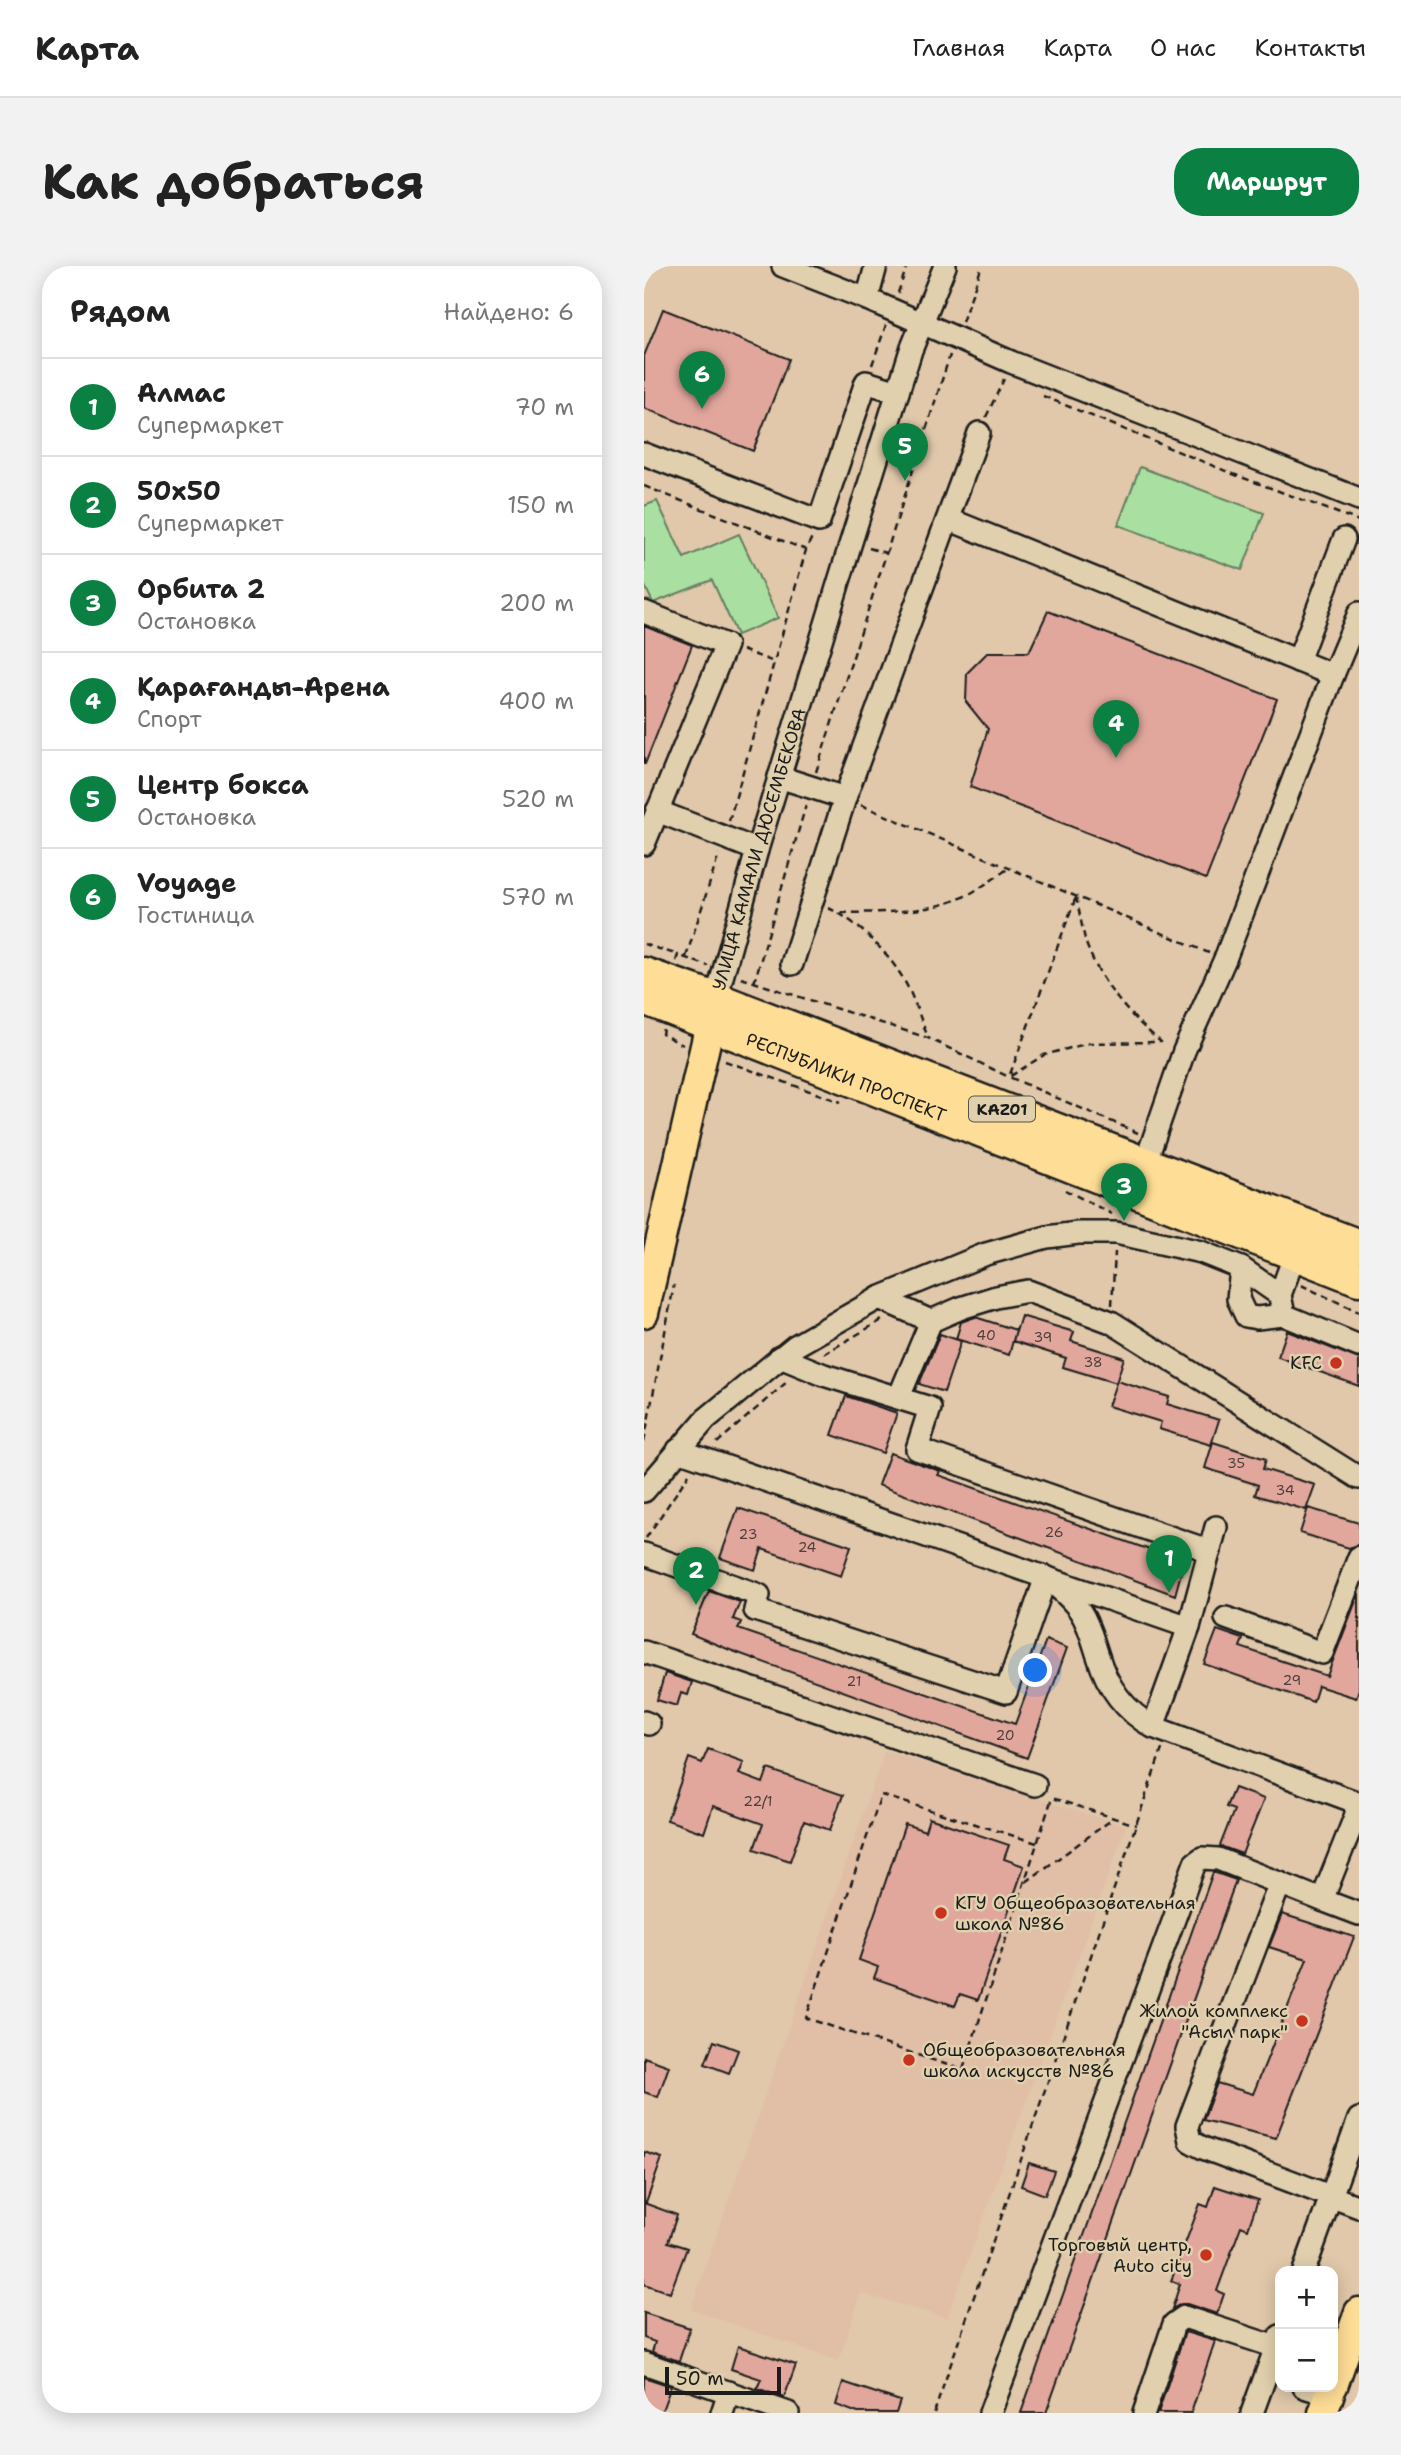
<!DOCTYPE html>
<html lang="ru">
<meta charset="utf-8">
<style>
body{margin:0;font-family:"Shantell Sans",sans-serif;background:#f2f2f2;color:#222}
.controls{position:absolute;right:21px;bottom:21px;display:grid;overflow:hidden;border-radius:14px;box-shadow:0 4px 18px #0003}
.controls button{width:63px;height:63px;display:grid;place-items:center;padding:0;border:0;border-bottom:2px solid #e0e0e0;background:#fff;color:#222;font:35px sans-serif}
.scale{position:absolute;left:21px;bottom:18px;width:116px;box-sizing:border-box;padding-left:7px;border:4px solid #1c1c1c;border-top:0;font-size:19px;line-height:24px;white-space:nowrap;color:#1c1c1c;-webkit-text-stroke:5px #e1d0ad;paint-order:stroke}
.you{position:absolute;left:392px;top:1405px;width:24px;height:24px;margin:-18px;border:5px solid #fff;border-radius:50%;background:#1a73e8;box-shadow:0 0 0 10px #1a73e833}
.badge{display:grid;place-items:center;width:46px;height:46px;border-radius:50%;background:#0b8043;color:#fff;font-size:23px;font-weight:700}
.pin{position:absolute;translate:-50% -58px;filter:drop-shadow(0 2px 4px #0008)}
.pin::after{content:'';position:absolute;top:37px;width:24px;height:21px;background:inherit;clip-path:polygon(0 0,100% 0,50% 100%)}
.list{margin:0;padding:0;list-style:none}
h2{display:flex;justify-content:space-between;align-items:center;height:91px;margin:0;padding:0 28px;font-size:30px}
h2 small{font-size:23px;font-weight:400;color:#767676}
.list li{display:grid;grid-template-columns:46px 1fr auto;gap:21px;align-items:center;box-sizing:border-box;height:98px;padding:0 28px;border-top:2px solid #e0e0e0}
.list b{display:block;font-size:26px;white-space:nowrap}
.list p{margin:0;font-size:23px;white-space:nowrap;color:#767676}
.list em{font-size:23px;font-style:normal;color:#767676}
.map{position:relative;flex:none;width:715px;height:2147px;overflow:hidden;border-radius:28px}
header{display:flex;align-items:center;gap:42px;box-sizing:border-box;height:98px;padding:0 35px;background:#fff;border-bottom:2px solid #e0e0e0}
header strong{font-size:33px}
nav{display:flex;gap:38px;margin-inline-start:auto;font-size:24px}
.intro{display:flex;align-items:center;justify-content:space-between;box-sizing:border-box;height:168px;padding:0 42px}
h1{margin:0;font-size:49px}
.button{padding:18px 32px;border-radius:28px;background:#0b8043;color:#fff;font-size:24px;font-weight:700}
main{display:flex;gap:42px;padding:0 42px}
aside{flex:1;background:#fff;border-radius:28px;box-shadow:0 4px 18px #0003}
.map>svg:first-child{display:block}
</style>
<header>
<strong>Карта</strong>
<nav><a>Главная</a><a>Карта</a><a>О нас</a><a>Контакты</a></nav>
</header>
<div class="intro"><h1>Как добраться</h1><a class="button">Маршрут</a></div>
<main>
<aside>
<h2>Рядом<small>Найдено: 6</small></h2>
<ul class="list">
<li><span class="badge">1</span><div><b>Алмас</b><p>Супермаркет</p></div><em>70 m</em></li>
<li><span class="badge">2</span><div><b>50х50</b><p>Супермаркет</p></div><em>150 m</em></li>
<li><span class="badge">3</span><div><b>Орбита 2</b><p>Остановка</p></div><em>200 m</em></li>
<li><span class="badge">4</span><div><b>Қарағанды-Арена</b><p>Спорт</p></div><em>400 m</em></li>
<li><span class="badge">5</span><div><b>Центр бокса</b><p>Остановка</p></div><em>520 m</em></li>
<li><span class="badge">6</span><div><b>Voyage</b><p>Гостиница</p></div><em>570 m</em></li>
</ul>
</aside>
<div class="map">
<svg width="715" height="2147" viewBox="0 0 715 2147">
<rect width="100%" height="100%" fill="#e1c8aa"/>
<filter id="ink" filterUnits="userSpaceOnUse"><feTurbulence type="fractalNoise" baseFrequency=".0143" numOctaves="2"/><feDisplacementMap in="SourceGraphic" scale="14" xChannelSelector="R" yChannelSelector="G"/><feConvolveMatrix kernelMatrix="1 2 1 2 8 2 1 2 1" color-interpolation-filters="sRGB"/></filter>
<g filter="url(#ink)">
<path fill="#e1bea6" d="M241 1485 482 1560 303 2052 217 2027 194 2095 47 2043Z"/>
<path fill="#aadfa2" stroke="#637e5f" stroke-width="2" d="M496 201 620 247 598 304 474 259Z
M13 235 40 292 95 268 134 352 93 369 68 314 9 337 0 318V240Z"/>
<path fill="#e1a79d" stroke="#1c1c1c" stroke-width="2" d="M19 43 145 93 109 185 0 142V90Z
M404 345 633 433 562 613 326 521 344 463 322 436 323 407 344 386H385Z
M0 360 48 379 1 498H0Z
M377 1050 430 1066 427 1075 480 1092 472 1117 473 1115 525 1131 523 1138 575 1154 567 1179 515 1163 517 1156 464 1140 472 1117 419 1101 422 1092 369 1075Z
M331 1051 372 1064 365 1089 312 1073 317 1056Z
M643 1065 715 1093V1120L634 1091Z
M296 1068 317 1075 300 1126 275 1118Z
M202 1130 253 1147 239 1187 188 1169Z
M569 1176 622 1193 619 1203 671 1219 662 1244 611 1229 614 1219 561 1202Z
M246 1187 296 1205 294 1209 540 1296 531 1329 234 1219Z
M94 1242 207 1280 197 1310 118 1283 111 1304 76 1292Z
M664 1242 715 1257V1278L705 1282 656 1267Z
M65 1325 96 1336 89 1353 97 1356 94 1363 371 1458 402 1374 423 1382 383 1492 86 1384 47 1368Z
M715 1327V1423L712 1432 674 1420 669 1436 560 1398 573 1364 599 1373 596 1381 683 1410Z
M21 1407 48 1416 44 1429 37 1427 33 1440 13 1434Z
M64 1483 100 1496 95 1508 119 1517 124 1503 199 1529 186 1564 160 1555 146 1595 110 1583 119 1558 69 1540 60 1567 23 1554 45 1492 58 1497Z
M590 1522 620 1533 598 1588 576 1580 590 1544 582 1541Z
M285 1552 365 1579 360 1593 380 1600 334 1734 316 1728 311 1740 230 1712 234 1701 215 1694 261 1558 281 1565Z
M569 1606 592 1614 402 2147H377Z
M638 1648 710 1671 632 1872 559 1854 573 1817 609 1828 663 1693 625 1681Z
M70 1775 94 1784 85 1807 61 1798Z
M0 1791 25 1800 14 1831 0 1826Z
M0 1886 18 1892 2 1937 0 1936Z
M385 1897 410 1905 401 1929 377 1920Z
M571 1920 614 1934 604 1963 597 1960 573 2025 580 2028 573 2048 543 2038H537L528 2043 536 2018 527 2015 556 1938 564 1941Z
M0 1937 33 1949 24 1976 43 1982 26 2027 0 2018Z
M0 2047 46 2062 35 2095 8 2086 11 2076 0 2072Z
M541 2066 571 2075 547 2147H514Z
M94 2080 152 2099 140 2132 113 2122 117 2113 87 2103Z
M0 2111 27 2120 17 2147H0Z
M199 2116 256 2135 252 2147H214L192 2139Z"/>
<g fill="none" stroke-linecap="round" stroke-linejoin="round">
<g stroke="#1c1c1c" stroke-width="26">
<g id="minor">
<path d="M139 0 223 33 367 96 715 233"/>
<path d="M223 33 232 0"/>
<path d="M0 188 175 255 222 116 254 126"/>
<path d="M304 253 689 409"/>
<path d="M0 346 82 379 0 578"/>
<path d="M654 395 700 273"/>
<path d="M135 511 201 532"/>
<path d="M13 545 113 584"/>
<path d="M148 698 201 532 335 167"/>
<path id="s1" d="M72 733 113 584 207 276 267 84 301 0"/>
<path d="M501 898 540 785 581 693 689 409 715 347"/>
<path d="M651 988 636 1029 640 1049 715 1080"/>
<path d="M597 1002 636 1029"/>
<path d="M235 1032 287 1055 317 1042 352 1031 384 1025 467 1056 715 1212"/>
<path d="M136 1091 180 1109 286 1142 273 1183 566 1285"/>
<path d="M255 1131 287 1055"/>
<path d="M34 1184 545 1361 572 1261"/>
<path d="M0 1225 62 1153 151 1080 235 1032 342 988 403 971 434 967H472L557 986 597 1002 594 1033 602 1050 613 1052 640 1049"/>
<path d="M0 1288 115 1329 111 1344 362 1426 402 1311C414 1322 427 1331 436 1345 445 1358 449 1375 454 1390 463 1421 481 1445 509 1461"/>
<path d="M582 1352 678 1387 715 1291"/>
<path d="M545 1361 509 1461 709 1535 713 1546 678 1634 715 1648"/>
<path d="M0 1386 391 1519"/>
<path d="M0 1456 5 1458"/>
<path d="M636 1617 543 1860 546 1875 559 1882 715 1941"/>
<path d="M660 2005 715 1853"/>
<path d="M0 2097 144 2147"/>
<path d="M660 2121 686 2129"/>
<path d="M78 2147 85 2126"/>
<path d="M346 2147 551 1597 558 1592 574 1593 678 1634"/>
<path d="M500 2147 530 2058 540 2051 632 2081"/>
<path d="M608 2147 636 2070"/>
</g>
</g>
<g stroke="#1c1c1c" stroke-width="33">
<path id="major" d="M0 1047 71 736
M689 2120 715 2046
M679 2147 688 2121"/>
</g>
<g stroke="#1c1c1c" stroke-width="37">
<g id="highway">
<path d="M0 708 72 733 715 980"/>
<path id="s2" d="M0 732 715 1013"/>
</g>
</g>
<path stroke="#1c1c1c" stroke-width="2.5" stroke-dasharray="7 5" stroke-linecap="butt" d="M254 27 263 0
M318 56 338 0
M228 99 242 59
M399 130 589 208 715 255
M342 151 360 113
M0 220 162 284 168 271
M225 282 242 287
M98 384 130 396
M172 506 306 89
M217 539 565 687
M85 555 162 284
M432 631C436 647 438 664 443 680 458 719 485 750 517 776L445 777 400 789 365 811Z
M184 642C208 651 241 684 255 706 268 725 275 750 284 771
M197 647C237 646 281 648 319 631 335 624 350 612 365 602
M0 678 34 689
M42 691 75 588
M32 695 34 689 64 700
M97 712 284 772 365 811 494 867
M110 717 162 539
M19 763 18 768 39 779
M81 795 197 836
M421 924 468 948
M657 1019 715 1046
M468 1039 471 986
M180 1088 238 1054
M0 1176 30 1019
M73 1177 144 1115
M2 1272 45 1208
M393 1577 237 1529 162 1752 319 1804 408 1532 492 1559
M382 1616 470 1552
M290 2147 518 1483"/>
<use href="#minor" stroke="#e1d0ad" stroke-width="21"/>
<use href="#major" stroke="#fedd96" stroke-width="28"/>
<use href="#highway" stroke="#fedd96" stroke-width="32"/>
</g>
</g>
<g fill="#c8321e" stroke="#e1d0ad" stroke-width="2.5">
<circle cx="692" cy="1097" r="7"/>
<circle cx="297" cy="1647" r="7"/>
<circle cx="658" cy="1755" r="7"/>
<circle cx="265" cy="1794" r="7"/>
<circle cx="562" cy="1989" r="7"/>
</g>
<g text-anchor="middle" dominant-baseline="central" stroke-width="5" stroke-linejoin="round" paint-order="stroke">
<g font-size="14" fill="#4d3f3c">
<text x="342" y="1069">40</text>
<text x="399" y="1071">39</text>
<text x="449" y="1096">38</text>
<text x="592" y="1197">35</text>
<text x="641" y="1224">34</text>
<text x="410" y="1266">26</text>
<text x="104" y="1268">23</text>
<text x="163" y="1281">24</text>
<text x="648" y="1414">29</text>
<text x="210" y="1415">21</text>
<text x="361" y="1469">20</text>
<text x="114" y="1535">22/1</text>
</g>
<rect fill="#e1d0ad" stroke="#575248" stroke-width="2" x="325" y="830.5" width="66" height="25" rx="5"/>
<g font-size="16" font-weight="bold" fill="#1c1c1c">
<text x="358" y="843">KАZ01</text>
</g>
<g font-size="18" fill="#1c1c1c" stroke="#e1d0ad">
<text stroke="none"><textPath href="#s1" startOffset="156">УЛИЦА КАМАЛИ ДЮСЕМБЕКОВА</textPath></text>
<text stroke="none"><textPath href="#s2" startOffset="217">РЕСПУБЛИКИ ПРОСПЕКТ</textPath></text>
</g>
<g font-size="18" fill="#1c1c1c" stroke="#e1d0ad" text-anchor="end">
<text x="678" y="1097">KFC</text>
<text x="311" y="1637" text-anchor="start">КГУ Общеобразовательная<tspan x="311" dy="21">школа №86</tspan></text>
<text x="644" y="1745">Жилой комплекс<tspan x="644" dy="21">"Асыл парк"</tspan></text>
<text x="279" y="1784" text-anchor="start">Общеобразовательная<tspan x="279" dy="21">школа искусств №86</tspan></text>
<text x="548" y="1979">Торговый центр,<tspan x="548" dy="21">Auto city</tspan></text>
</g>
</g>
</svg>
<div class="controls">
<button>+</button>
<button>−</button>
</div>
<div class="scale">50 m</div>
<div class="you"></div>
<div class="pin badge" style="left:525px;top:1327px">1</div>
<div class="pin badge" style="left:52px;top:1339px">2</div>
<div class="pin badge" style="left:480px;top:955px">3</div>
<div class="pin badge" style="left:472px;top:492px">4</div>
<div class="pin badge" style="left:261px;top:215px">5</div>
<div class="pin badge" style="left:58px;top:143px">6</div>
</div>
</main>
